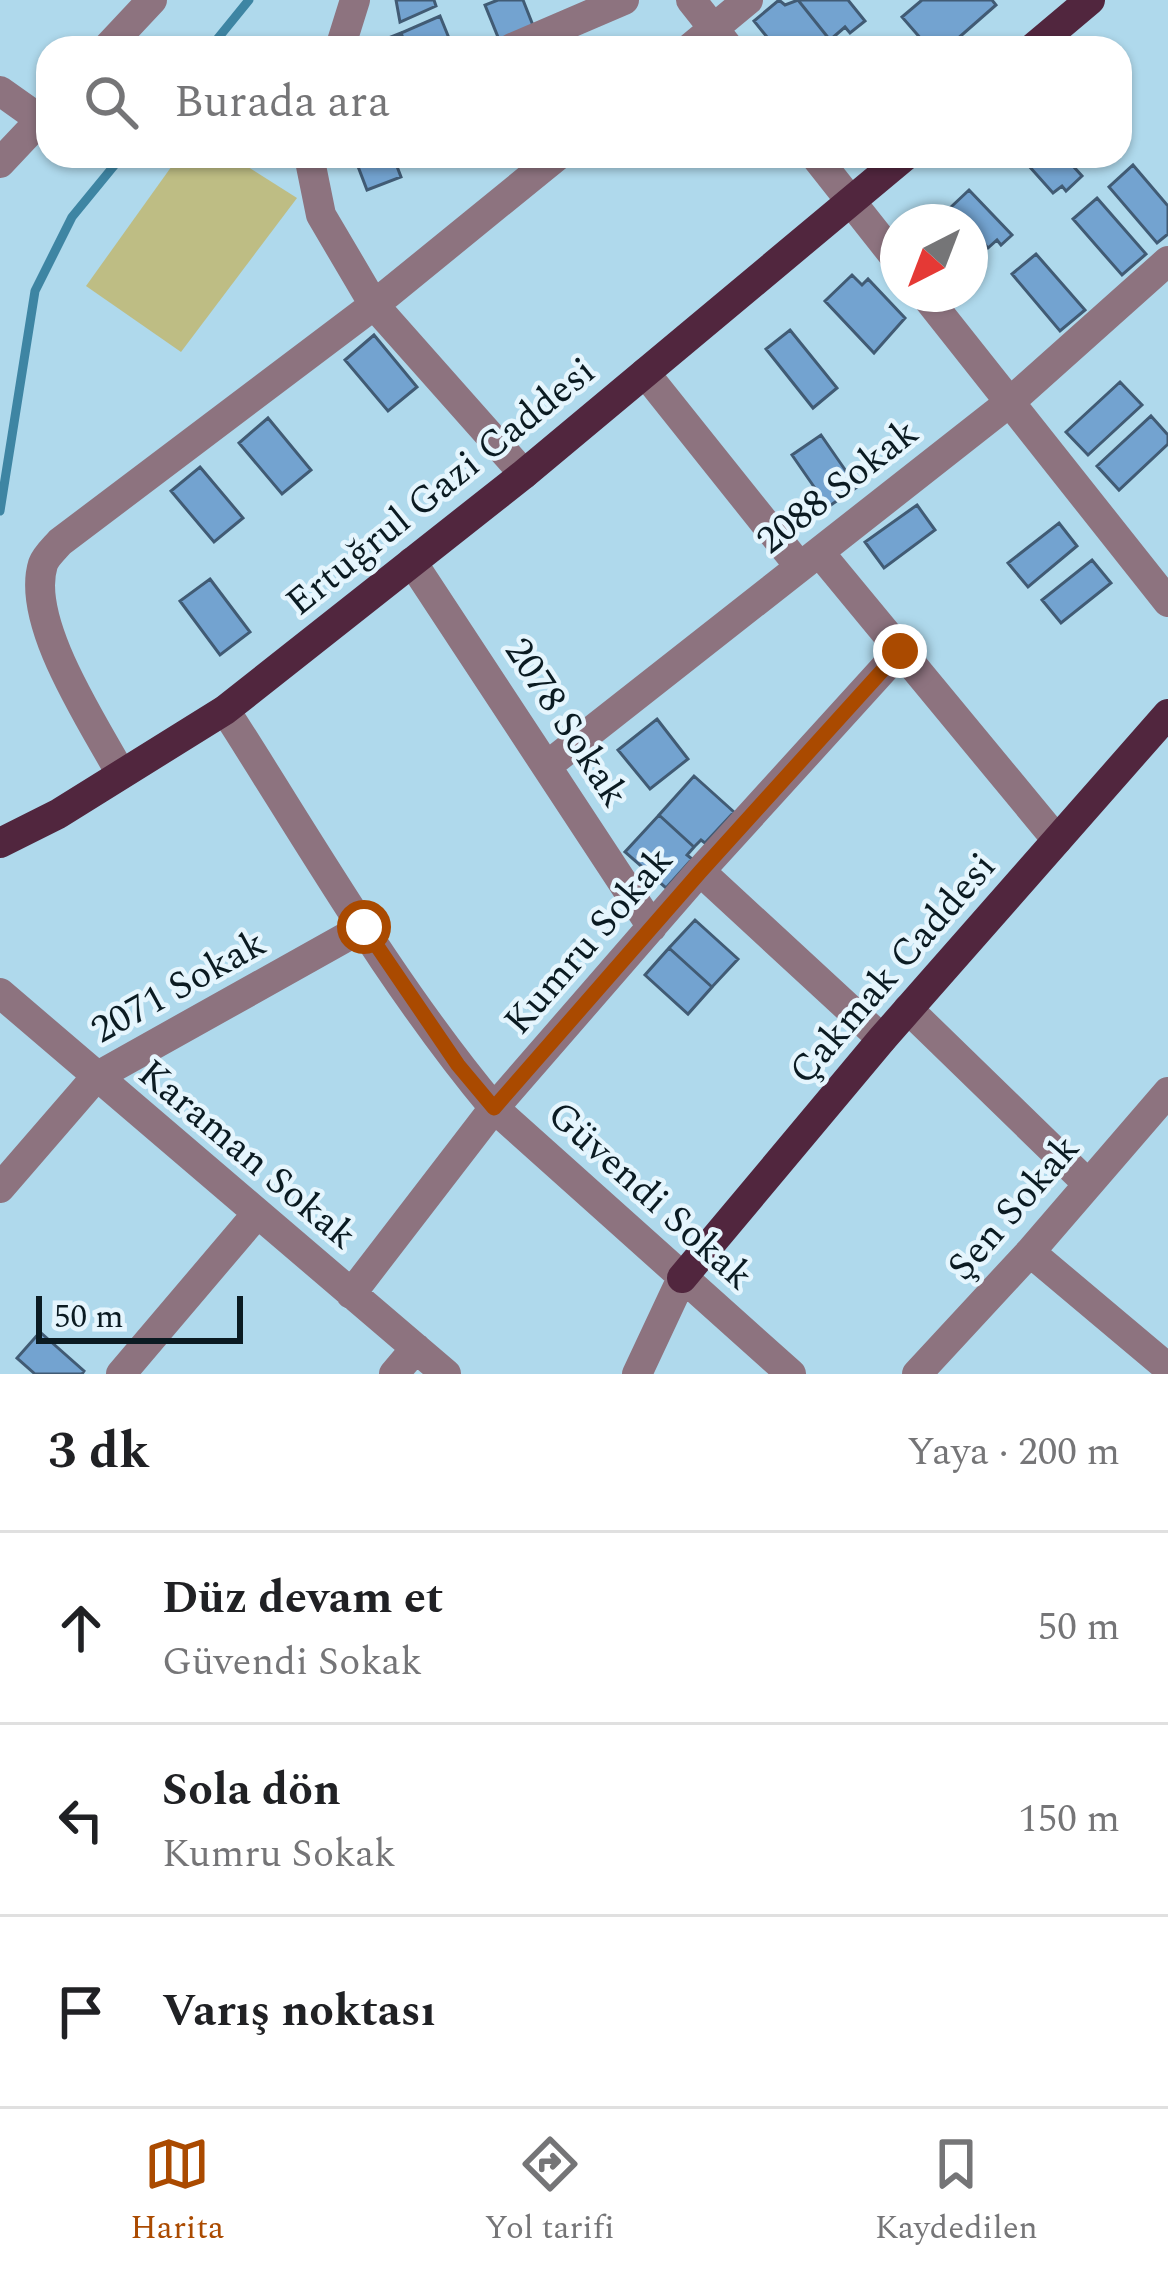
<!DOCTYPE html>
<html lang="tr">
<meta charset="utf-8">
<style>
body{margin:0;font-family:Spectral,serif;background:#f2f2f2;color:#202124}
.compass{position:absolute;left:880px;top:204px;width:108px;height:108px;border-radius:50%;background:#fff;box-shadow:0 3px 9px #0004;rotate:222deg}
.scale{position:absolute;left:36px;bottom:30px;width:207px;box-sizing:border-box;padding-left:12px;border:6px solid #0b1b22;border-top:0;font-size:33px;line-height:42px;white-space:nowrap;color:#0b1b22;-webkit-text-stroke:9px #e5f5fd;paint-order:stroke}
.stop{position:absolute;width:36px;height:36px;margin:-27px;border:9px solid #aa4a00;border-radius:50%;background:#fff}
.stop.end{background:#aa4a00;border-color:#fff;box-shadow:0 3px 12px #0008}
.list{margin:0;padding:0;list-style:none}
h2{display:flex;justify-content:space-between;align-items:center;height:156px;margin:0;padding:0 48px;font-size:51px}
h2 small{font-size:39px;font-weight:400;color:#757577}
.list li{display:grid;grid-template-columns:78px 1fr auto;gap:36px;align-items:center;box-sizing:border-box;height:192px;padding:0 48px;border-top:3px solid #e0e0e0}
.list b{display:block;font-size:45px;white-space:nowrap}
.list p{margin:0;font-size:39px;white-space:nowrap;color:#757577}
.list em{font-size:39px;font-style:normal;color:#757577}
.icon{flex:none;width:66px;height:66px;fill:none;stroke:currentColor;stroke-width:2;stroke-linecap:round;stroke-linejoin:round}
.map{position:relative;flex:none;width:1168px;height:1374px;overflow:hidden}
.search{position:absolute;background:#fff;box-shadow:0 3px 9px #0004;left:36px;right:36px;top:36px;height:132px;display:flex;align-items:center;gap:30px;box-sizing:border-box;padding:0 42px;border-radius:36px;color:#757577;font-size:45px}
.sheet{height:732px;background:#fff}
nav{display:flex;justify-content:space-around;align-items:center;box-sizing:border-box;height:168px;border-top:3px solid #e0e0e0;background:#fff;font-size:33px;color:#757577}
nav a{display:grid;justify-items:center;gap:6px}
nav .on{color:#aa4a00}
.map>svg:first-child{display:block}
</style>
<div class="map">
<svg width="1168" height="1374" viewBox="0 0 1168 1374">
<rect width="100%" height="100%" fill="#afd9ec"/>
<path fill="#bebd84" d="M179 156H231L297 198 181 352 86 286Z"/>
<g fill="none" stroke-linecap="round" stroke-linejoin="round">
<path stroke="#3e85a3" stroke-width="9" d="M210 48 249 0
M0 511 35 291 72 217 122 156"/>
</g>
<path fill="#73a3d0" stroke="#415b74" stroke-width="3" d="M396 0H434L436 6 400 22Z
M498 0H523L534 28 500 42 485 5Z
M779 0 785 5 798 0 830 40 824 45 827 48H776L754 21Z
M798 0H848L865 21 850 33 845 27 830 40Z
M922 0H992L996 5 947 48H929L902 17Z
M440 16 453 48H407L401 33Z
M401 33 407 48H369L368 46Z
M354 156H393L401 177 367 190Z
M1020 156H1064L1082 176 1066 191 1062 186 1053 193Z
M1133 165 1168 206V234L1157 243 1109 187Z
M969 190 1012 235 1001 245 997 240 988 248 970 228V222H964L951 207Z
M1097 198 1146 254 1122 275 1073 219Z
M1036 254 1085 310 1060 331 1012 274Z
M852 275 862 285 868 279 905 318 874 353 825 301Z
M790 330 837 388 813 408 766 349Z
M374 335 417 387 388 411 345 360Z
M1120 382 1142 405 1088 455 1066 432Z
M1151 416 1168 435V444L1119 490 1097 466Z
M268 418 311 470 282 494 239 443Z
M821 435 857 487 828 507 792 455Z
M200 467 243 518 214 542 171 491Z
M917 505 935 530 884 568 865 542Z
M1059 523 1077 546 1028 587 1008 563Z
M1092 560 1111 583 1061 623 1042 600Z
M210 579 250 632 220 655 180 601Z
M657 719 688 759 650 789 618 750Z
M694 776 734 812 705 843 701 840 694 847 659 815Z
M659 815 694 847 687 855 692 859 666 888 625 852Z
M695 920 738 959 712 987 669 948Z
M669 948 712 987 688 1014 645 975Z
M40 1332 84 1371 82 1374H35L17 1358Z"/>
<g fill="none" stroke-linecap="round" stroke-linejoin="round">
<path stroke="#8d737f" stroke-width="30" d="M691 0 729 48
M107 48 152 0
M340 48 355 0
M512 48 624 0
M690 48 748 0
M0 91 41 120
M309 156 321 215 374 305 524 474
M815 156 898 261
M0 163 48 112
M924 294 1168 602
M645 373 800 567
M819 552 1057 840
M412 562 652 927
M225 710C311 844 392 986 494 1108L791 1374
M548 765 1010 402 1168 261
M121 774C94 724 25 622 43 564 46 556 54 549 60 542L374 305 557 156
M700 871 882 1039
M0 993 446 1374
M908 1009 1087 1183
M0 1188 96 1077 364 927
M1030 1252 1168 1368
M351 1294 494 1108 700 871 900 651
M121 1374 256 1215
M394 1374 416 1348
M637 1374 682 1278
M917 1374 1030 1252 1168 1092"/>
<path stroke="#51263e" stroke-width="30" d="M1033 48 1090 0
M0 843 58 814 225 710 524 474 905 156
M682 1278 882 1039 1168 714"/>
</g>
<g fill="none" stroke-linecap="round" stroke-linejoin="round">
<path stroke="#aa4a00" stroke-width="15" d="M364 927 458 1065 494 1108 700 872 900 651"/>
</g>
<g text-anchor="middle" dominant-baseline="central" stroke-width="9" stroke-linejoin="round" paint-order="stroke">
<g font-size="39" fill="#0b1b22" stroke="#e5f5fd">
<text transform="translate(441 487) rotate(-39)">Ertuğrul Gazi Caddesi</text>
<text transform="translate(838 487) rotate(-38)">2088 Sokak</text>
<text transform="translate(566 723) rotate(57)">2078 Sokak</text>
<text transform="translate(589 941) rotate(-49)">Kumru Sokak</text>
<text transform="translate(893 969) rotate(-49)">Çakmak Caddesi</text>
<text transform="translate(179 987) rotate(-29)">2071 Sokak</text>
<text transform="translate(247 1155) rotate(40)">Karaman Sokak</text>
<text transform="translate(650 1196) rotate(42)">Güvendi Sokak</text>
<text transform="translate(1014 1208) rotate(-49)">Şen Sokak</text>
</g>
</g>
</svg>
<svg class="compass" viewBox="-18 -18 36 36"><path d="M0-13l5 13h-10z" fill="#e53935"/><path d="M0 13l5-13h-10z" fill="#757577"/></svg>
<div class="scale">50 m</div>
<div class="stop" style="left:364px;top:927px"></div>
<div class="stop end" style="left:900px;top:651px"></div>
<div class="search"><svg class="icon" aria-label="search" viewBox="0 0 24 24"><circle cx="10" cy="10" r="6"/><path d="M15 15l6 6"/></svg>Burada ara</div>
</div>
<section class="sheet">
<h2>3 dk<small>Yaya · 200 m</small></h2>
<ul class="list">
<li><svg class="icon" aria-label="ahead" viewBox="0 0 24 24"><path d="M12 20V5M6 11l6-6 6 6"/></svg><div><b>Düz devam et</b><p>Güvendi Sokak</p></div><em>50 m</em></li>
<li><svg class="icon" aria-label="left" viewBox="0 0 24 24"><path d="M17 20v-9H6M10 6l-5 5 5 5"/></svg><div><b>Sola dön</b><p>Kumru Sokak</p></div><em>150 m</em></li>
<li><svg class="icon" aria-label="arrive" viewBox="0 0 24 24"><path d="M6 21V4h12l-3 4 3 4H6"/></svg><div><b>Varış noktası</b></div></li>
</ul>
</section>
<nav>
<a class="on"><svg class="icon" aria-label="map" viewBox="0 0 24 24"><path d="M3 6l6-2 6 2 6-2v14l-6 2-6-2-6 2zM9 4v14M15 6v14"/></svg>Harita</a>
<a><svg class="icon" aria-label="directions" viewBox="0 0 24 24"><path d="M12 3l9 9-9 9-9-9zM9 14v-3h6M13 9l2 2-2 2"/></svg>Yol tarifi</a>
<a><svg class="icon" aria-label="saved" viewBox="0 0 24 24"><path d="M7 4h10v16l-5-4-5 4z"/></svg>Kaydedilen</a>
</nav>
